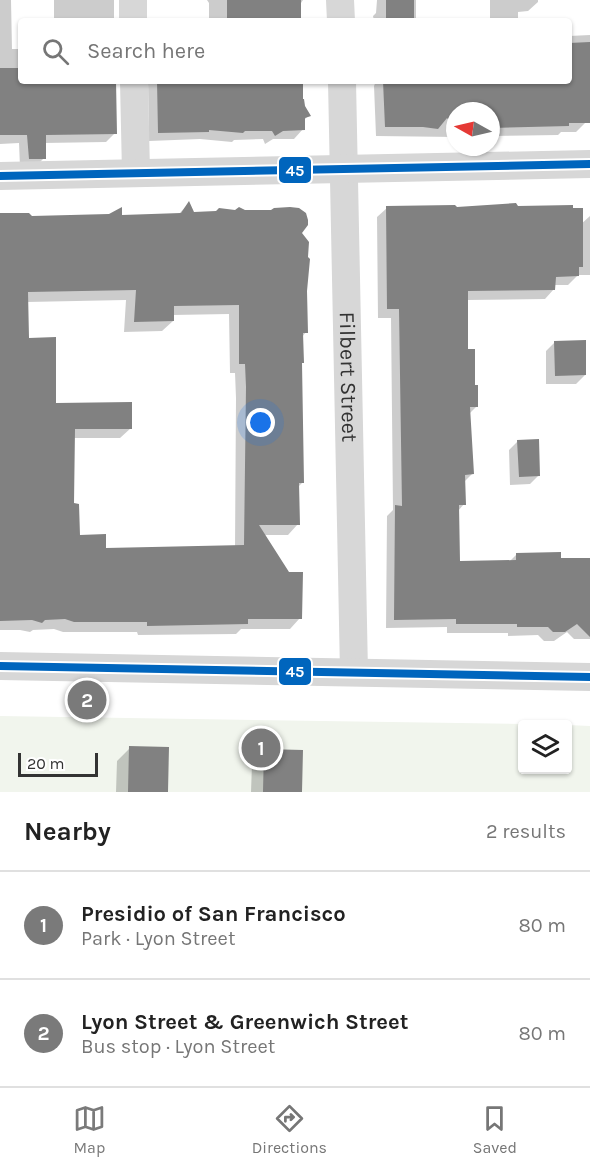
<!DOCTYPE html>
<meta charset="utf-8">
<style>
body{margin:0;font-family:Karla,sans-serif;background:#f2f2f2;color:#222}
.controls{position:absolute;right:18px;bottom:18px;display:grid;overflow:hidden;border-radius:6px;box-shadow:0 2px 4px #0004}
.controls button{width:54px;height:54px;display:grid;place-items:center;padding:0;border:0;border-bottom:2px solid #e0e0e0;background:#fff;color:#222;font:30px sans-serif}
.compass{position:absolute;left:446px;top:102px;width:54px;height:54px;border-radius:50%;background:#fff;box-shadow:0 2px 4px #0004;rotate:278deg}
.scale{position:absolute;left:18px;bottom:15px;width:80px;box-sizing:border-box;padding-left:6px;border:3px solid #333;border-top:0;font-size:16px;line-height:21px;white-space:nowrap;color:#333;-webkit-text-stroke:4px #fff;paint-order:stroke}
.you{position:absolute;left:261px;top:423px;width:21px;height:21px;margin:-15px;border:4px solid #fff;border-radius:50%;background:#1a73e8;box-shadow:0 0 0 9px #1a73e833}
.badge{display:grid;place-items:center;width:39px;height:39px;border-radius:50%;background:#7a7a7a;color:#fff;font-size:20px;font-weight:700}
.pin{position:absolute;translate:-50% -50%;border:3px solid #fff;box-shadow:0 2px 6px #0006}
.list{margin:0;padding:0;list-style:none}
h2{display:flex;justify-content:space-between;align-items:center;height:78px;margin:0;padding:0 24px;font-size:26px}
h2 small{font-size:20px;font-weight:400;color:#767676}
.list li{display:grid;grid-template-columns:39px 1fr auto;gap:18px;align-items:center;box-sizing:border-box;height:108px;padding:0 24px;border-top:2px solid #e0e0e0}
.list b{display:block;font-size:22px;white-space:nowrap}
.list p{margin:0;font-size:20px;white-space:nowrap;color:#767676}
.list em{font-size:20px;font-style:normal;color:#767676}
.icon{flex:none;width:33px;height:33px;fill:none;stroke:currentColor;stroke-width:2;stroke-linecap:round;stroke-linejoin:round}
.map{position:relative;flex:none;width:590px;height:792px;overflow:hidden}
.search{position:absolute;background:#fff;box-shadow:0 2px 4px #0004;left:18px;right:18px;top:18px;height:66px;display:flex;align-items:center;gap:15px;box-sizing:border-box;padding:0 21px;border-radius:6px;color:#767676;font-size:22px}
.sheet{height:294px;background:#fff}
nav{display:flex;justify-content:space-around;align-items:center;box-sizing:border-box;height:84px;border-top:2px solid #e0e0e0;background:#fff;font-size:16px;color:#767676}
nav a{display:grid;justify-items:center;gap:3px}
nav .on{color:#7a7a7a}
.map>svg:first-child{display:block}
</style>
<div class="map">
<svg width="590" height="792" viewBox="0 0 590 792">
<rect width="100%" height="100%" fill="#fff"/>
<path fill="#f1f5ed" d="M0 716 524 724 522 770H568V725L590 726V792H0Z"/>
<path fill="#0003" fill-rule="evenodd" d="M0 0H11L12 49H21V81H114L115 133 106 142 44 143V158L35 167H20L19 143 0 144Z
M54 0H114V21H54Z
M207 0H303L299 6 300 21H209V3Z
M377 0H416V21H374L373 16 376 13Z
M490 0H538V2L528 11 518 12V21H490Z
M590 35V118L576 132H561L558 135 491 136V111H455V137L376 136 374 86 376 81H569V36Z
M148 81H301L303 107 309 115 303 121V129L294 139H273L265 144 263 139 234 140 232 142 200 139 149 141Z
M188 204 194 213 300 233 306 291V332L302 337 300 364 302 483 298 487V524L288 535H263L300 618 290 629H241L236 634 138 635 137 632H63L54 629 33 630 30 632 20 630H0V215L31 218 178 215ZM126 300 124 332 162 331 173 321V315L229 314 230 373H235L236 398 235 547 104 549 78 537 73 504V438H120L131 428 54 404 27 339V302Z
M387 208 570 234 590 216V275H578L568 285H554V289L545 299 467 300 466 351 477 406 469 414 472 474 464 482V504L458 511V562H509L517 554 560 560H590V639H574L567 632 554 641H544L538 635 508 636V633H447V627L386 628 387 516 393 510 391 318H378L377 217Z
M555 342 585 375 576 384H546V351Z
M518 441 539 475 530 484 510 485 509 450Z
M130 748 166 792H116L117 761Z
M265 751 301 792H251L252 764Z"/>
<path fill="#818181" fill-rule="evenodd" d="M227 0H301V21H227Z
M386 0H414V21H386Z
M590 42V123H569V126L491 128V111H455V127L447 118 438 129 423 127H385L383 81H569V43Z
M0 68H21V81H116L117 134 46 135V159H29L27 135H0Z
M157 81H303V99H304L305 106 311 116 305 118V130L283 131 275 136 272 131H245L243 133 209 130V132L158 133Z
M189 201 194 212 216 211 219 208 235 210 239 207 245 210H271L274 208 290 207 299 208 306 213 308 220V225L302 233 309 242 308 257 310 259 307 291 308 333H303L304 363H302L304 483H299L300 525H259L289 572H303L302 619H248V624L147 626V622H74L65 619 45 620 42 623 32 620 0 621V213H29L32 216 109 214 122 207V215L181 213ZM136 290 134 322 174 321V306L239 305V364H245L246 387 244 545 106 548V534L80 535 79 504 74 503 75 429H132V402L56 403V337L29 338 28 292Z
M516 203 518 206 573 205V208H583V267H579V276L556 277 555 290 468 291V349H475V385H478V407H470L474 474 465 475 466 505H459L460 561 516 560V553L561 552V558H590V637L577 624 565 632H553L548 627H517V624H456V619L394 620 395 505 402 506 399 309H387L386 206 455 205 457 207Z
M586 340V375L555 376 554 341Z
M539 439 540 476 519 477 517 440Z
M129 746 169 747 168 792H128Z
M264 749 303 750 302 792H263Z"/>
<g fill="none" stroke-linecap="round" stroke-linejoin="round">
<g stroke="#d7d7d7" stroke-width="28">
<path d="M133 0V21"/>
<path d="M340 0 341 21"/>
<path d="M134 81 136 173"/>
<path id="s1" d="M342 81 354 672"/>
<path d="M0 176 590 164"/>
<path d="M0 666 590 677"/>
</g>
<g stroke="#fff" stroke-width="12">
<path id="bus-1" d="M0 176 590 164
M0 666 590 677"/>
</g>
<use href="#bus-1" stroke="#0065bd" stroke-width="8"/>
</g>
<g text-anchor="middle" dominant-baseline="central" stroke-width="6" stroke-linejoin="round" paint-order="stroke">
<g font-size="22" fill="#333" stroke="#fff">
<text stroke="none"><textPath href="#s1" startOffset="296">Filbert Street</textPath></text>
</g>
</g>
<g stroke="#fff" stroke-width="2">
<rect x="278" y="156" width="34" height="28" rx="6" fill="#0065bd"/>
<rect x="278" y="657" width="34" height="29" rx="6" fill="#0065bd"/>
</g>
<g font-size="16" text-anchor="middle" font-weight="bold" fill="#fff">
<text x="295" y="176">45</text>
<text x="295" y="677">45</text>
</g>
</svg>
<div class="controls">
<button><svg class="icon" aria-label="layers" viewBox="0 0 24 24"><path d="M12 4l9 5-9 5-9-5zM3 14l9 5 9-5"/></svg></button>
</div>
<svg class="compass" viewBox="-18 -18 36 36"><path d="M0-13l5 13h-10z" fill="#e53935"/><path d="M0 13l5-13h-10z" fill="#767676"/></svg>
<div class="scale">20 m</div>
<div class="you"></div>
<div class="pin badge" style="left:261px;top:748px">1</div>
<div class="pin badge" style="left:87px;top:700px">2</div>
<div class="search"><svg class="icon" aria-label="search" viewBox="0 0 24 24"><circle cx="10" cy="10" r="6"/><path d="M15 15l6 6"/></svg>Search here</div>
</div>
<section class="sheet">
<h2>Nearby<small>2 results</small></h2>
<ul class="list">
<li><span class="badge">1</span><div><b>Presidio of San Francisco</b><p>Park · Lyon Street</p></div><em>80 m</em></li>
<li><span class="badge">2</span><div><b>Lyon Street &amp; Greenwich Street</b><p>Bus stop · Lyon Street</p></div><em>80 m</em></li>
</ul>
</section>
<nav>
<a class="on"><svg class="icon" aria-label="map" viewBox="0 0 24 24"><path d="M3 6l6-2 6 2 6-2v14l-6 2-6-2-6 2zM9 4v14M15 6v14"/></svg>Map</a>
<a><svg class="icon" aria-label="directions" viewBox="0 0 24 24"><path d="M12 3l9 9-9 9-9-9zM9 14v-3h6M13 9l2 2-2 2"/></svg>Directions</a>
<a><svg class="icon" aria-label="saved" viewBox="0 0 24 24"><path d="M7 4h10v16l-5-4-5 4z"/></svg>Saved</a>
</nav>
